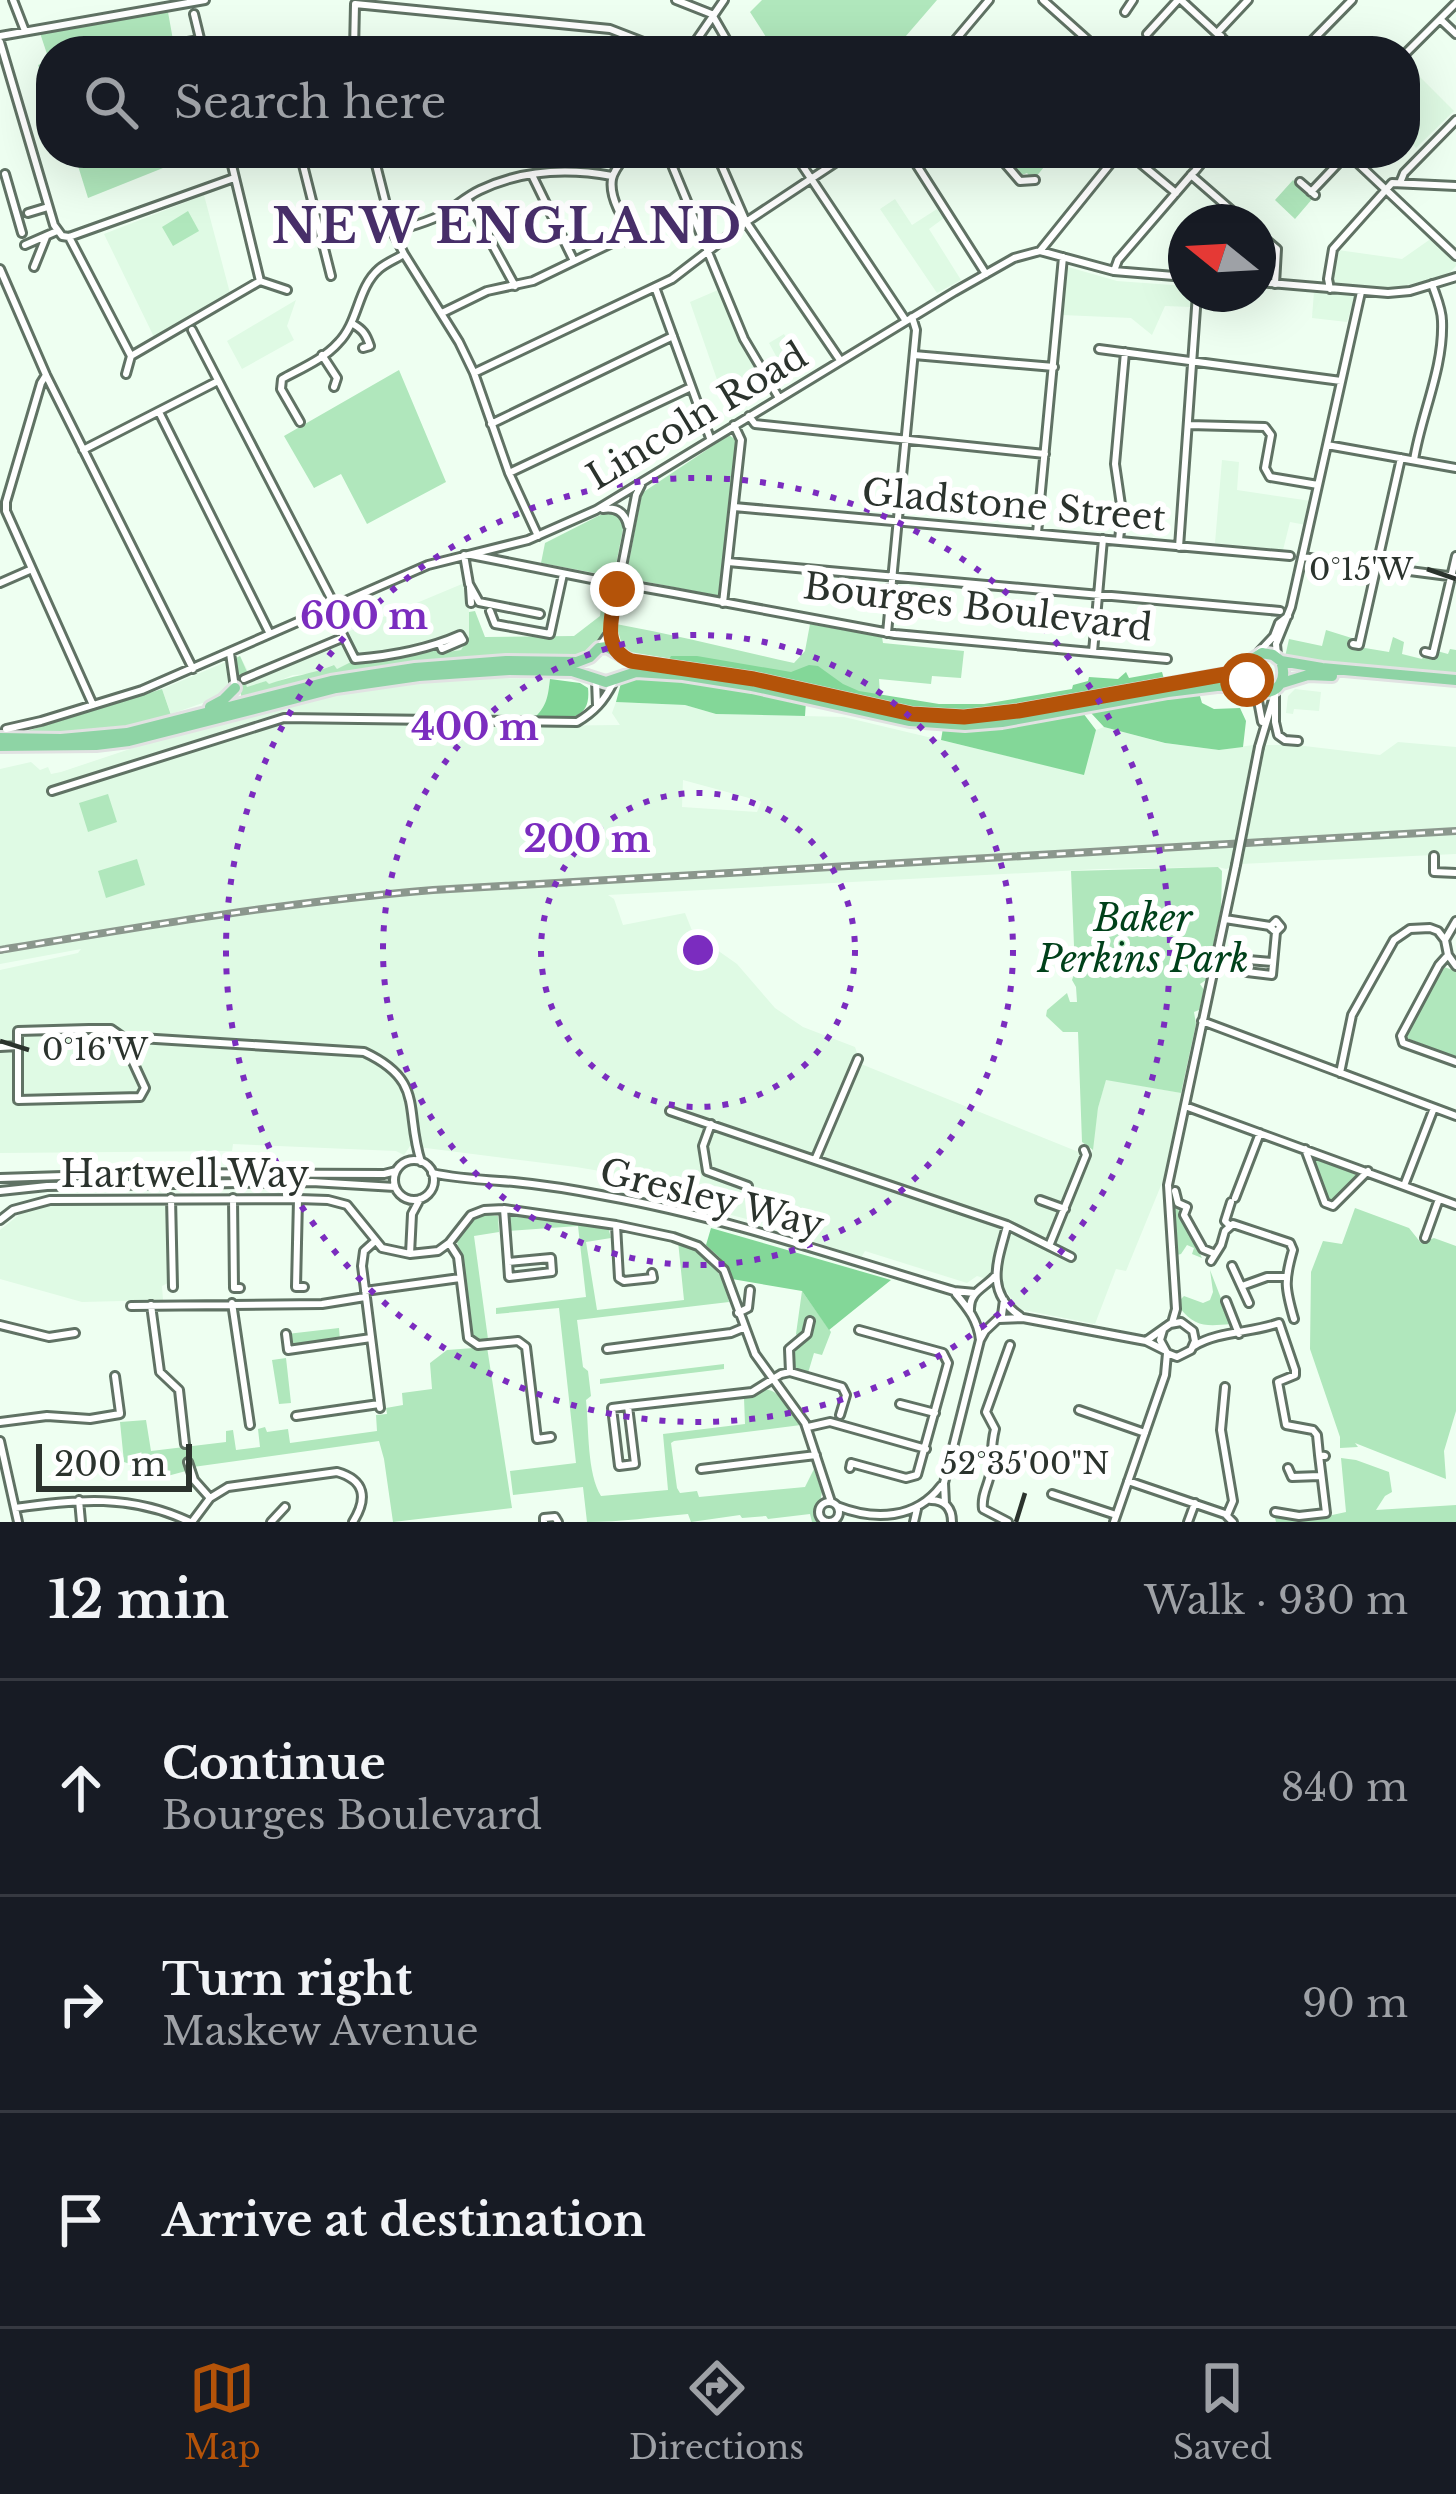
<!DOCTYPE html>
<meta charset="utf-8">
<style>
body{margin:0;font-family:"Libre Baskerville",serif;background:#20242c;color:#f1f3f6}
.compass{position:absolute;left:1168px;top:204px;width:108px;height:108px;border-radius:50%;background:#171b24;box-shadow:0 12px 48px #0002;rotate:288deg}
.scale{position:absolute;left:36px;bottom:30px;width:156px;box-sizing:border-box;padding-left:12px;border:6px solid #2b332d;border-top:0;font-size:33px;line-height:42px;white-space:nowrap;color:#2b332d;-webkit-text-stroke:9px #fff;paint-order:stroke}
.stop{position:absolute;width:36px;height:36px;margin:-27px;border:9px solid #b45309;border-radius:50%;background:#fff}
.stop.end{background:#b45309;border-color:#fff;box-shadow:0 3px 12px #0008}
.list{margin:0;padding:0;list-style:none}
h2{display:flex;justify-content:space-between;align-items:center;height:156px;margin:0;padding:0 48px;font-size:51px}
h2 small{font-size:39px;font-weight:400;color:#9ea1a6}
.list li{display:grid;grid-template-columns:78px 1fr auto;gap:36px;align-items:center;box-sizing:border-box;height:216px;padding:0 48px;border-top:3px solid #363941}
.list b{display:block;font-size:45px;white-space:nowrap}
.list p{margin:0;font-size:39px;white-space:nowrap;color:#9ea1a6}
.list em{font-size:39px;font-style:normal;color:#9ea1a6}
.icon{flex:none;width:66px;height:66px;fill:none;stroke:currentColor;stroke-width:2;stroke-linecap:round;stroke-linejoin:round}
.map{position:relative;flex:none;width:1456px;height:1522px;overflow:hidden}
.search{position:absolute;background:#171b24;box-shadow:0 12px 48px #0002;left:36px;right:36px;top:36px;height:132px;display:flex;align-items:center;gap:30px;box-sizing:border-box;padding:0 42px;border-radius:48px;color:#9ea1a6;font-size:45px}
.sheet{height:804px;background:#171b24}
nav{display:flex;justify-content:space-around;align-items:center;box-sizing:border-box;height:168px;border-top:3px solid #363941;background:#171b24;font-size:33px;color:#9ea1a6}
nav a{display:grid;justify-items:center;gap:6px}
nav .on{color:#b45309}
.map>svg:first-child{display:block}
</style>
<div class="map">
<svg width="1456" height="1522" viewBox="0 0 1456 1522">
<rect width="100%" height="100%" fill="#eefff1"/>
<path fill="#dffae4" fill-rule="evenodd" d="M1405 62 1454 111 1416 148 1405 136Z
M204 195 230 293 154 337 104 234Z
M895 199 912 225 937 209 944 218 929 229 961 280 937 293 880 209Z
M1432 238 1456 260V266L1450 272 1436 278 1390 289 1358 287 1347 322 1312 318 1314 291 1321 292 1331 283 1333 260 1338 250 1402 259Z
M1068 267 1117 281 1186 286V294H1192L1191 307 1165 306 1152 335 1131 318 1062 315Z
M718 290 741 343 770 392 730 417 690 302Z
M296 300 287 326 294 340 242 369 227 341Z
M784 334 805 369 788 378 769 343Z
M1222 460 1239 462 1237 490 1311 501 1306 525 1290 522 1283 550 1215 543Z
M462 584H466L469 612V638L461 650 440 653 439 648 396 658 358 662 337 669 333 665 313 674 293 675 269 685 266 681 171 714 162 689 240 656 249 673Z
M492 678 550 679 548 698 543 710 527 726 620 725 612 713 616 702 685 705 716 714 844 717 1083 774 1096 730 1104 727 1164 743 1219 750 1253 745H1296L1380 755 1398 742 1456 747V854L1240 864 1226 869 1218 867 1099 869 608 895 614 899 623 925 685 913 693 933 737 964 775 1008 803 1027 855 1047 861 1064 1091 1157 1098 1108 1106 1079 1181 1093 1164 1178 1126 1271 1116 1269 1095 1324 1018 1309 1002 1284 977 1276 967 1283 865 1251 861 1258 780 1230 778 1227 685 1203 678 1184 576 1167 410 1146 404 1155 396 1151 233 1144 232 1151 0 1153V970L78 953 81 949 0 964V769L31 762 40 770 48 767 51 774 61 772 211 722 294 702 425 681ZM683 780 760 801 761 802 757 812 682 807Z
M1295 689 1321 692 1319 711 1294 709 1293 714 1286 713 1288 696Z
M52 1203H162L167 1208 168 1283 162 1286 163 1300 82 1302 0 1279V1230L20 1214Z"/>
<path fill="#b0e7bc" d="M762 0H937L893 51H775L750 12Z
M168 12 173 40 149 45 148 51H51V82L44 84 38 65 49 60 40 33Z
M74 153H181L183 160 88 198Z
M999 153H1055L1036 177 1031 178 1027 173 1017 177Z
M1293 180 1313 198 1295 219 1275 200Z
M188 211 199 231 173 246 162 227Z
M399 370 446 482 367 524 341 474 314 488 284 436Z
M729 435 736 440 720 596 642 581 631 574 628 567 642 493Z
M608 511 618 515 624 524 615 570 600 574 541 563 545 543Z
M601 608 609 610C604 634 598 647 575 657L242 700 234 659 240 656 248 674 242 676 247 687 266 681 269 684C291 676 313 674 334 665L337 669 353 661 396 658 440 648 441 653 461 650 469 637V612L475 611 485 637 574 636 600 616Z
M616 624C676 635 735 650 794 663L805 651 810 624 882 637 883 643 964 651 961 678 932 676 931 684 879 679 880 694 877 699 798 680 630 652 622 645Z
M1326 630 1358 640 1352 643 1353 646 1389 652 1393 637 1404 642 1402 654 1422 659 1424 655 1435 657 1437 651 1448 654 1450 649 1456 650V676L1325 665 1285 657 1289 639 1322 646Z
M162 689 172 718C124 733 74 734 25 736L24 732Z
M108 794 117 822 88 832 79 803Z
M137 859 145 885 106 898 98 871Z
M1218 867 1222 871 1221 908 1206 980 1200 984 1204 990 1199 1010 1194 1012 1196 1024 1181 1093 1106 1080 1098 1108 1093 1150 1082 1142 1078 1032H1063L1046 1016 1047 1010 1067 993 1070 1002H1077L1076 987 1072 980 1075 971 1071 871Z
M1444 967 1456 971V1057L1404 1037 1406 1030 1440 970Z
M1315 1157H1316L1362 1173 1334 1202 1327 1199 1313 1162Z
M1170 1186 1175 1203 1202 1258 1192 1254 1194 1248 1187 1245 1181 1254 1177 1255 1171 1221Z
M1355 1208 1409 1228 1421 1243 1434 1238 1456 1246V1411L1444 1451 1446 1479 1355 1443 1358 1447 1340 1448V1437L1310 1349 1311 1272 1323 1241 1342 1244Z
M481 1214 498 1216 499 1232 474 1236 488 1339 475 1340 472 1337 461 1256 456 1239 470 1222Z
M510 1216 608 1227 611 1238 586 1242 597 1310 684 1300 678 1241C707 1253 723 1271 729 1302L577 1320 583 1367 588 1371 591 1396 586 1400C589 1430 587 1473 601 1496L668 1490 663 1434 745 1424 744 1398C751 1396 757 1391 764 1390 779 1387 792 1414 801 1425L674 1441 671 1443 677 1488 680 1493 697 1491 699 1497 805 1487 814 1469 822 1492 818 1513 822 1522H812L810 1514 768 1519 766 1516 742 1518 740 1515 691 1522 688 1514C653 1517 622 1522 587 1522L583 1487 513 1495 510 1471 576 1463 559 1308 496 1314V1308L586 1297 578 1226 507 1231Z
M1210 1270 1231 1324C1208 1326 1195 1328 1180 1308L1179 1301 1184 1296 1203 1303 1210 1300 1213 1292Z
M802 1291 831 1332 822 1355 814 1353 808 1373 796 1370 791 1352 801 1343 796 1334Z
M339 1328 340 1340 289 1344 287 1334Z
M487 1347 512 1508 393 1522 384 1459 379 1441 193 1467 190 1450V1459L184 1461 186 1471 160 1478 156 1467 132 1473 130 1464 124 1462 120 1422 146 1420 151 1451 226 1442V1431L233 1430 236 1450 260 1447 258 1429 265 1427 267 1432 288 1429 290 1443 377 1431 376 1415 387 1414 386 1408 403 1405 402 1393 432 1389 430 1363 447 1350Z
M286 1358 291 1403 279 1404 272 1360Z
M724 1364V1369L600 1384V1379Z
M1341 1458 1356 1460 1389 1472 1392 1492 1385 1496 1376 1510 1456 1505V1522H1276L1275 1518 1323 1517 1346 1512Z"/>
<path fill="#83d798" d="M671 656H697L791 672 809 665 818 666 843 684 859 691 939 704H984L1072 689 1073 685 1088 681 1089 677 1118 679 1126 672 1129 678 1162 672 1164 679 988 710C912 718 868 699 797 682 755 672 711 666 668 661Z
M636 677 687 681 806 701 805 716 716 714 685 705 616 702 621 683Z
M550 679 580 683 588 688C592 725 560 718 533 719 547 707 548 696 550 679Z
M1199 693 1202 703 1214 709 1240 708 1246 721 1243 747 1219 750 1165 743 1104 727 1091 713Z
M1083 713 1096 730 1084 775 941 740 943 728 966 729Z
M711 1228 891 1280 829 1330 802 1291 732 1279 720 1258 706 1245Z"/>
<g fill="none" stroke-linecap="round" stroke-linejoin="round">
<g stroke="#607264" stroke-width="12">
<path id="minor" d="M13 0 25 31
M676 0 714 15
M1043 0 1100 51
M1181 0 1236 51
M355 4 610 29 667 51
M1125 12 1133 0
M194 14 203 51
M714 18 733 51
M1440 19 1456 34
M1217 33 1248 0
M1147 34 1178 0
M0 36 205 0
M0 42 54 225 62 236 69 237
M169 45 200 40
M324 51 353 45
M354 51 355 4
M689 51 724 0
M946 51 989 0
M1208 51 1221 36
M1302 51 1352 0
M1405 54 1456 3
M229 153 260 281
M300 153 331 276
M373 153 393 232 404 254 459 342 474 373 509 473 538 536
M667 153 744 339 779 398
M716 153 746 222 840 360
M794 153 906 321
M909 153 986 274
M996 153 1020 181 1035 180
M1128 153 1176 193
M1347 153 1456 256
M1195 171 1210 153
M5 174 22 233
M532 175 574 261
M1191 175 1245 222
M1300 182 1315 195
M1400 183 1404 173 1456 120
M1311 192 1348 153
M468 200 515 286
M28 213 48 207
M625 226 618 240 631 242 635 233C623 223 609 197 612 179 614 169 622 161 628 153
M393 232C408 227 425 223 439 216 453 209 465 197 480 190 522 170 568 168 612 176
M1258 233 1277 249 1275 284
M69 237 234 178
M69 237 131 356
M25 245 57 231
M1040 251 1119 153
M34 267 46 237
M0 269 46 375 193 669
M1114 271 1118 260 1193 173
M260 281 287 290
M1258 282 1388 293 1410 291 1456 277
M655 287 710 438
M1330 289 1328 279 1333 249 1392 183 1456 186
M442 313 487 291 533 281 618 240
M353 324C363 330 366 334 370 346L363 348
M192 330 335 606
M1099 349 1341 381
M322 355 337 378 334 387
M914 355 1054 367
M131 356 260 281
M474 373 672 279 746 222 850 153
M126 374 131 356
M46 375 41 383 6 502V511L93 705
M159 412 270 634
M749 416 755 424 1045 454
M300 422 281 389 282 379C300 369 324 359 338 343 359 322 357 288 379 269 386 263 396 259 404 254
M491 424 673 336
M1189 425 1265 427 1271 435 1265 468 1270 477 1318 485
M1327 445 1456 468
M83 450 218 381
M1414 460C1421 415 1444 368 1442 321 1442 309 1436 296 1432 284
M509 473 691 387
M734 507 1290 556
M603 509C616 507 625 512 628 526
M1037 533 1063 257
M1119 540 1122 512 1115 464 1125 352
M1179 547 1197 294
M464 555 469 584 479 602 540 614
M471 555 597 580 611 576 619 568
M1302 557 1456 577
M728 562 1280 611
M0 583 32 569
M470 588 471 603
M617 589 640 587 674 593 895 634 1167 659
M723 603 741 440 734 425
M330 609 355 659C392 656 426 650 460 635L463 640 442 649 440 644
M490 611 495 624 550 634 563 574
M887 633 916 330 912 317
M1353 644 1359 645 1401 458
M601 645 609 633 636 495 641 485
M1093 652 1103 539
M1259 652 1274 636 1279 623 1288 616
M1425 652 1433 654 1456 556
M230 653 235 688
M1277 655 1276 644 1291 607 1361 292
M244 679 342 638
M596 680 597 706
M1256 690 1262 722
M1275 694V722L1278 735 1285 740 1298 741
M6 729 41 721 142 690 428 565 528 540 596 510 954 292 1014 258 1040 251 1114 271 1186 277
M1259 747 1275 693
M52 791 284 718 577 722C594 712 604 701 613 683
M1434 856V872L1456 873
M1225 919 1270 926
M1276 921 1281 927 1276 932 1270 927Z
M1445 940 1448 955 1456 966
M1445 940 1456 921
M1448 955 1439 965 1401 1036 1403 1043 1456 1062
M1273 962 1248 960 1247 972 1272 975 1276 932
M1202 1021 1456 1116
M89 1029H111L121 1036 145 1088 140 1097 18 1100V1031Z
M126 1043 140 1038 364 1052C426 1081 404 1110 421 1162
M0 1047 18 1046
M1340 1073 1352 1015 1394 940 1410 929 1430 928 1438 931 1445 940
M1185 1106 1456 1205
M670 1111 1007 1225 1071 1257
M711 1124 703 1146 707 1171 748 1186
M1305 1149 1325 1203 1333 1206 1368 1171
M815 1160 858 1059
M394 1180a20 20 0 1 1 40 0a20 20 0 1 1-40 0Z
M432 1173C459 1179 487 1180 514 1182 545 1185 576 1190 606 1196 724 1217 839 1257 954 1291L975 1293
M0 1178 158 1173 384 1174 396 1171
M1405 1183 1434 1108
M0 1191 47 1186 312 1182 395 1187
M1175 1191 1178 1203 1187 1207 1184 1215 1203 1249 1213 1253
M171 1198 173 1287
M233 1198 234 1288H240
M1235 1198 1260 1133
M298 1199 296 1287H304
M1040 1200 1065 1209
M504 1209 508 1262 551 1258 552 1272 509 1277 508 1262
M0 1220 13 1210 50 1200 298 1199 328 1200 347 1205 382 1248 410 1254 438 1251 449 1243 471 1215 484 1210 504 1209 616 1225 673 1237 698 1246 724 1270 755 1354 805 1423 831 1502
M616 1225 619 1278 624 1281 653 1278 652 1273
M1007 1226C998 1260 984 1292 1020 1316
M1230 1226 1225 1221 1231 1202
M1425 1238 1439 1199
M374 1242 364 1251 362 1266 380 1408
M449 1243 458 1257 468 1338 478 1345 518 1341 526 1347 537 1439 551 1437
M1049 1246 1086 1155 1084 1150
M410 1254 412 1214 420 1199
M1211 1261 1221 1245 1225 1231 1233 1224 1290 1243 1293 1250C1284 1281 1285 1288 1294 1319
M1232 1266 1249 1303
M1242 1286 1267 1277H1285
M365 1291 460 1278
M956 1294C968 1308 978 1321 980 1340
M1226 1301 1239 1334
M232 1303 250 1425
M151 1305 160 1372 179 1390 185 1444
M131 1306 322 1304 365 1297
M970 1310C969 1292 984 1288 994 1277
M738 1313 748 1308 750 1290
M999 1319 1023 1318 1146 1341 1164 1350
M1172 1323 1176 1309 1168 1185 1236 865
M0 1325 49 1337 75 1333
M286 1334 288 1350 371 1338
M1146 1341 1170 1324 1181 1322 1193 1331 1195 1341 1191 1350 1177 1357 1167 1353 1160 1340 1163 1330
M1194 1346C1218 1331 1252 1333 1279 1323L1295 1370V1375L1278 1382 1286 1425 1313 1430 1317 1435 1319 1455 1325 1456
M607 1349 731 1333 743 1328
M790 1372 789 1349 807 1334 810 1321
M115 1376 120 1413
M1225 1387 1221 1430 1233 1501 1227 1515
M900 1404 935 1413
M628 1406 752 1392 781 1374 790 1372 842 1387 846 1395 840 1415
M628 1406 635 1464 619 1466 612 1408Z
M1079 1410 1145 1433
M296 1416 379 1404
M0 1422 47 1416 90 1419 120 1414
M808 1427 830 1422 926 1449
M0 1441 18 1522
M188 1462 194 1480 210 1498
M850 1468 851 1463 906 1478 917 1475 948 1363 943 1353 859 1330
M1288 1468 1292 1477 1320 1476
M701 1469 816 1455
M1128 1481 1225 1514 1233 1522
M1052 1494 1116 1515
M79 1500 81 1522
M931 1500C945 1500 952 1508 952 1522
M819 1512a10 10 0 1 1 20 0a10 10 0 1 1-20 0Z
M945 1504 944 1483 980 1340 985 1331 1002 1315 1004 1300
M837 1506C875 1521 916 1519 941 1486
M15 1508C76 1499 132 1494 190 1522
M1275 1512 1299 1516 1326 1513 1319 1455
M192 1522 210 1498 228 1487 337 1472C365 1480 368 1498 353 1522
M271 1522 285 1507
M544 1522V1518L555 1517 558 1522
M914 1522 917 1509
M1008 1522 983 1509C981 1494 989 1485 991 1470 992 1455 991 1444 995 1429L986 1412 1010 1345
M1114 1522 1165 1375 1167 1353
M1188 1522 1195 1503"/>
</g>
<g stroke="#e1e2e2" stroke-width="16">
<path id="major" d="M1249 661C1235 703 1295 702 1281 661
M1282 683 1308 675 1332 676
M210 707 223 700 235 688
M0 738 61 739 127 733 331 681 415 668 506 661 577 662 590 657 599 648 607 647 631 661 754 679 912 714 964 717 1018 711 1232 673 1262 653 1273 655 1281 661 1322 668 1456 680
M0 746 96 745 129 741 336 688 419 676 509 670 572 671 606 682 636 672 683 675 752 686 910 721 965 725 1002 722 1168 692 1217 686H1251"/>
</g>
<use href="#minor" stroke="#fff" stroke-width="6"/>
<use href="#major" stroke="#8ed4a5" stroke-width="10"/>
<g stroke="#8b978d" stroke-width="8">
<path id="rail" d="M0 950C144 926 287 902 433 890L1456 831"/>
</g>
<use href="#rail" stroke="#fff" stroke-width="3" stroke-dasharray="9" stroke-linecap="butt"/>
<g stroke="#607264" stroke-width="12" stroke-linecap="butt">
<path id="minor-bridge" d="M1236 865 1259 747"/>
</g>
<use href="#minor-bridge" stroke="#fff" stroke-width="6"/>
</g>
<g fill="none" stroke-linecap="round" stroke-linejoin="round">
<path stroke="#b45309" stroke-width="15" d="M617 589C612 615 600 648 631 661L754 679 912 714 964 717 1018 711 1232 673 1250 661 1246 674 1247 680"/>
</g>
<path fill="none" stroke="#2b332d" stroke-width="4.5" d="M1427 569 1456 579M0 1041 29 1050M1016 1522 1025 1493"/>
<g fill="none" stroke="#7b2cbf" stroke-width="6" stroke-dasharray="6 12">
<circle cx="698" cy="950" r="157"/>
<circle cx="698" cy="950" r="315"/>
<circle cx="698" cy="950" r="472"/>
</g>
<g text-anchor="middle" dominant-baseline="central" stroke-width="12" stroke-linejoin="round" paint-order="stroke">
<g font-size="36" fill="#2b332d" stroke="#fff">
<text transform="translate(697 416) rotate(-31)">Lincoln Road</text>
<text transform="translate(1014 505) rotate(5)">Gladstone Street</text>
<text transform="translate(978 607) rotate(7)">Bourges Boulevard</text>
<text x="185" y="1174">Hartwell Way</text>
<text transform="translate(712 1198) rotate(14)">Gresley Way</text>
</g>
<g font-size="36" font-style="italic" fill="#00411a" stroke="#fff">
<text x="1143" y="918">Baker<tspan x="1143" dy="41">Perkins Park</tspan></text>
</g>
<g font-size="48" font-weight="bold" letter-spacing="3" fill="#472e69" stroke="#fff">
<text x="508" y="226">NEW ENGLAND</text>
</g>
</g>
<g font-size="30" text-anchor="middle" fill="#2b332d" stroke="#fff" stroke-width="12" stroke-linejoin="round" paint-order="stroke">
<text x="1361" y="580">0°15'W</text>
<text x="95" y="1060">0°16'W</text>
<text x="1025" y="1474">52°35'00"N</text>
</g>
<circle cx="698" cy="950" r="18" fill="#7b2cbf" stroke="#fff" stroke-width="6"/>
<g font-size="36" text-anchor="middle" font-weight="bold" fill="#7b2cbf" stroke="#fff" stroke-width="12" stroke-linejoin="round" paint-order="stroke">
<text x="364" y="629">600 m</text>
<text x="475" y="740">400 m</text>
<text x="587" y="852">200 m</text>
</g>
</svg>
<svg class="compass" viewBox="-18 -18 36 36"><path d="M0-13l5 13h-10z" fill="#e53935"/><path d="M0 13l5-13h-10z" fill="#9ea1a6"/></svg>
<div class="scale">200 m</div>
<div class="stop" style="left:1247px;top:680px"></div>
<div class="stop end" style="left:617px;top:589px"></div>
<div class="search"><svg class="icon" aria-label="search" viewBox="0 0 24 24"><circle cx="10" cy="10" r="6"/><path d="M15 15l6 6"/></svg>Search here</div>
</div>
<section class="sheet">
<h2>12 min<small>Walk · 930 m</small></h2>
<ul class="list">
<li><svg class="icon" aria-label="ahead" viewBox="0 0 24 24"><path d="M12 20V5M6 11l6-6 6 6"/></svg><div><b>Continue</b><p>Bourges Boulevard</p></div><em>840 m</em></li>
<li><svg class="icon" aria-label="right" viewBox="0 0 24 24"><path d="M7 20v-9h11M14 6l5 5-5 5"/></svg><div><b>Turn right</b><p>Maskew Avenue</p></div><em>90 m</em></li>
<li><svg class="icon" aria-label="arrive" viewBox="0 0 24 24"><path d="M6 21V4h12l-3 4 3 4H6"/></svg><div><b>Arrive at destination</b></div></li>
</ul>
</section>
<nav>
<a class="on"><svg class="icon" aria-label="map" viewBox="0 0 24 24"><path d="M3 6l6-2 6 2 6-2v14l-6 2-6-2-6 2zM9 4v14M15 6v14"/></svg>Map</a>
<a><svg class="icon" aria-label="directions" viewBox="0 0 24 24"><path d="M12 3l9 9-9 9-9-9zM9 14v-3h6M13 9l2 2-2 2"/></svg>Directions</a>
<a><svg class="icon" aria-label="saved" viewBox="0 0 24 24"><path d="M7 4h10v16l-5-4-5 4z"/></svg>Saved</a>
</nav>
